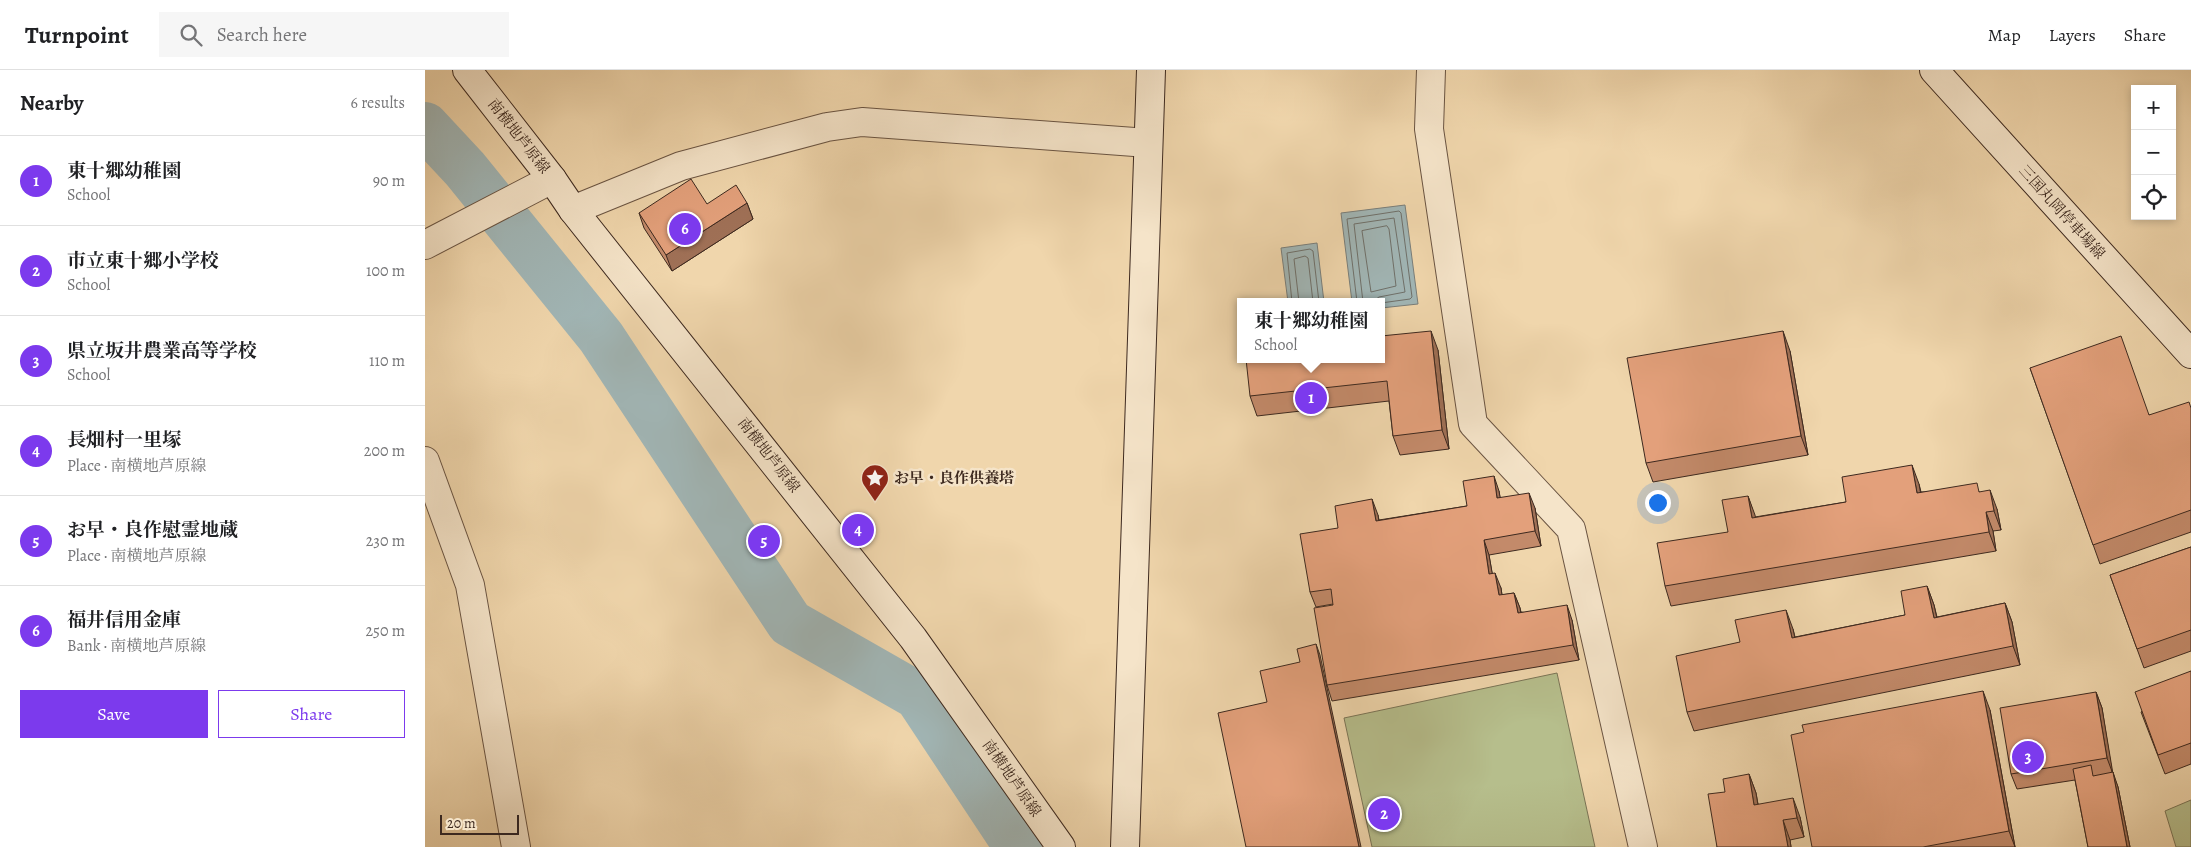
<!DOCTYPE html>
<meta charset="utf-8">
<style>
body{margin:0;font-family:Alegreya,"Noto Serif JP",serif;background:#f6f6f6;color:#202124}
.controls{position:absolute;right:15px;top:15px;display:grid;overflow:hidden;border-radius:0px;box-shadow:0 2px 8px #0003}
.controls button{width:45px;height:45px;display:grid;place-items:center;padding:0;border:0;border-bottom:1px solid #e0e0e0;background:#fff;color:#202124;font:25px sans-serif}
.scale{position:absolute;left:15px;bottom:12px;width:79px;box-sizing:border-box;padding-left:5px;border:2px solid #3d291f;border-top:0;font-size:14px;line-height:18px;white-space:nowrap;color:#3d291f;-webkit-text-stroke:4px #f5e4c9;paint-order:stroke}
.you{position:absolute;left:1232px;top:432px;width:18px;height:18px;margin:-12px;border:4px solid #fff;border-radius:50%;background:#1a73e8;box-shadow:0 0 0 8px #1a73e833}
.badge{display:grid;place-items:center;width:32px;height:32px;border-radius:50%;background:#7c3aed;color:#fff;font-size:16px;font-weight:700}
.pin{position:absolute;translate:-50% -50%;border:2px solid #fff;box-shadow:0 1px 5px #0006}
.popup{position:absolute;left:812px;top:228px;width:148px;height:65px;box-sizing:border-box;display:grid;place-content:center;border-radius:0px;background:#fff;filter:drop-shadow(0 1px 4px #0005);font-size:16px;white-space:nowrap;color:#757577}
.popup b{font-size:19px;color:#202124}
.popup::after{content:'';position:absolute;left:50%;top:100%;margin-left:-10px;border:10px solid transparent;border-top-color:#fff}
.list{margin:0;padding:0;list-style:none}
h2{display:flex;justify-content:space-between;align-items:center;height:65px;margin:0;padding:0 20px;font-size:21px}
h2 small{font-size:16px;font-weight:400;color:#757577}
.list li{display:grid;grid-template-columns:32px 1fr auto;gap:15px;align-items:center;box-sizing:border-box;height:90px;padding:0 20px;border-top:1px solid #e0e0e0}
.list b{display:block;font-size:19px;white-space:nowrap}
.list p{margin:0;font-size:16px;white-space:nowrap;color:#757577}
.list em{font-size:16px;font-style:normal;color:#757577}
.actions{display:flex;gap:10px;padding:15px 20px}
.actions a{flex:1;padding:11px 0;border:1px solid #7c3aed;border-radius:0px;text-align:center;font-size:18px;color:#7c3aed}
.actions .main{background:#7c3aed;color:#fff}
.icon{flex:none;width:28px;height:28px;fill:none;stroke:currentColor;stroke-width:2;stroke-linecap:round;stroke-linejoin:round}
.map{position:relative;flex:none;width:1766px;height:777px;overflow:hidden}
header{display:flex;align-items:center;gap:30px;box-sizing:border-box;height:70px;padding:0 25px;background:#fff;border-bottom:1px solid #e0e0e0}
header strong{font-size:24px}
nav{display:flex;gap:28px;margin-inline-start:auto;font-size:18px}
.search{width:350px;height:45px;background:#f6f6f6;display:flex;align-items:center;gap:12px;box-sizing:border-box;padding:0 18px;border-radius:0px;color:#757577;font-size:19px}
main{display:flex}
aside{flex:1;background:#fff}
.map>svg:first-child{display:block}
</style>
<header>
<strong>Turnpoint</strong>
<div class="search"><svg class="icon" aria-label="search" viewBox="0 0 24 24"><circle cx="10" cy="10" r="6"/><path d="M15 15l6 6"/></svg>Search here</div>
<nav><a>Map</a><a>Layers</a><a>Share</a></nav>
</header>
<main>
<aside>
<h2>Nearby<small>6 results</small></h2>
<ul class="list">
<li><span class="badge">1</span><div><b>東十郷幼稚園</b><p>School</p></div><em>90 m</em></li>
<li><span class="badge">2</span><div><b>市立東十郷小学校</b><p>School</p></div><em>100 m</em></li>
<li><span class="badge">3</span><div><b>県立坂井農業高等学校</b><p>School</p></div><em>110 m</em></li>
<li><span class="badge">4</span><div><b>長畑村一里塚</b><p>Place · 南横地芦原線</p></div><em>200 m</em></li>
<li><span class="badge">5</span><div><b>お早・良作慰霊地蔵</b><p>Place · 南横地芦原線</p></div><em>230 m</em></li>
<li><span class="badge">6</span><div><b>福井信用金庫</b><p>Bank · 南横地芦原線</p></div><em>250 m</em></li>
</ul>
<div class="actions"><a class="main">Save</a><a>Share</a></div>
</aside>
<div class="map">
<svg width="1766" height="777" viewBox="0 0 1766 777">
<rect width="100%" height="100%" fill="#f0d6ac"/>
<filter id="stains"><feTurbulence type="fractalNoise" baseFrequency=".004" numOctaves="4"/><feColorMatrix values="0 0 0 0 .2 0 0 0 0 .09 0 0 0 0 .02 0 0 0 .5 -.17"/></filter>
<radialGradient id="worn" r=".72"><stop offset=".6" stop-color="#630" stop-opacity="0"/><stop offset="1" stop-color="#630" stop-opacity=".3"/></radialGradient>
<path fill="#b6be8c" stroke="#7a7456" d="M1132 603 1170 777H947L919 648Z
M1766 730V777H1751L1740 741Z"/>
<path fill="#a1b6b6" stroke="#797e7a" d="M980 135 993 234 956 238V232H927L916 143Z
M892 173 899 232H863L856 178Z"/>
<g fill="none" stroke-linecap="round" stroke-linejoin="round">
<path stroke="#6f706a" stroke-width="1" d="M962 156 964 159 971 216 946 222 937 161Z
M867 232 862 183 885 179 888 181 894 232
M874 232 869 189 880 186 883 188 888 232
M932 232 922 149 974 141 976 143 987 227 985 229 956 233
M938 232 929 154 969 148 980 222 954 227 947 232"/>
<path stroke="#a1b6b6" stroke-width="48" d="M0 56 40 99 176 267 365 553 493 626 593 777"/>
<g stroke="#6a5442" stroke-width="30">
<path id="street" d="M1006 0 1004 59 1048 354 1146 459 1218 777
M148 140 256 96 402 57 437 52 723 73
M0 175 127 109
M0 391 45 515 91 777"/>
</g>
<g stroke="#3d291f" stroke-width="30">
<path id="secondary" d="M42 0 127 109 148 140 488 568 636 777
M1509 0 1766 284
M700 777 726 0"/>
</g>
<use href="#street" stroke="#f5e4c9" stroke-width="28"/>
<use href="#secondary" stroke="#f5e4c9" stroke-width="28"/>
</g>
<path fill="#c38a6a" stroke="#3d291f" d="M322 133 328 149 247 201 219 158 214 143Z
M1013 280 1024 379 975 385 968 366 964 331 832 346 825 326Z
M1365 281 1383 385 1228 412 1221 393Z
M1605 298 1725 345 1766 338V462L1675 494Z
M1494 414 1496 422H1555L1572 439 1576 460 1568 461 1571 481 1246 536 1240 516 1303 462 1323 426 1330 447 1421 432Z
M1074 421 1075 428 1110 438 1116 476 1064 485 1067 503 1076 518 1077 525 1089 523 1095 538 1096 542 1147 550 1154 590 907 631 902 615 908 534 891 537 885 522 913 458 953 445 954 450 1042 436Z
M1766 477V581L1719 598 1685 505Z
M1502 516 1509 535 1512 547 1580 533 1587 552 1595 595 1269 661 1262 642 1315 572 1368 559 1370 567 1480 545Z
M1766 601V694L1740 704 1716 642Z
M1671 622 1677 638 1687 702 1693 717 1705 777H1663L1650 710 1592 719 1586 704Z
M1565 640 1590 777H1387Z
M1324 704 1331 723 1333 734 1375 747 1379 767 1365 770 1366 777H1292L1300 722Z"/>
<path fill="#9f7056" stroke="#3d291f" d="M322 133 328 149 247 201 241 185Z
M1006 261 1013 280 1024 379 1017 360Z
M1358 261 1365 281 1383 385 1376 366Z
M1487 395 1494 414 1499 442 1492 423Z
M1069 406 1074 421 1078 443 1072 428Z
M1565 420 1572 439 1576 460 1569 441Z
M1104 423 1110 438 1116 476 1110 461Z
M1323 426 1330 445 1334 467 1327 448Z
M947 429 953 445 956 466 951 451Z
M1561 442 1568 461 1571 481 1564 462Z
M1059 470 1064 485 1070 519 1064 504Z
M1070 503 1076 518 1079 540 1074 525Z
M1502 516 1509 535 1516 567 1509 548Z
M1089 523 1095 538 1098 558 1093 543Z
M1580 533 1587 552 1595 595 1588 576Z
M1142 535 1147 550 1154 590 1148 575Z
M1361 540 1368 559 1374 587 1367 568Z
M891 574 895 585 936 777H934Z
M1558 621 1565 640 1590 777 1584 761Z
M1671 622 1677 638 1688 704 1682 688Z
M1688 702 1693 717 1705 777H1702Z
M1324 704 1331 723 1336 754 1329 735Z
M1368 728 1375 747 1379 767 1372 748Z
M1358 750 1365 770 1366 777H1363Z"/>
<path fill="#e3a07b" stroke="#3d291f" d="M266 109 282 134 311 115 322 133 241 185 214 143Z
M1006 261 1017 360 968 366 962 311 825 326 821 289H956V266Z
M1358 261 1376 366 1221 393 1202 288Z
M1696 266 1724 345 1764 332 1766 338V440L1668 475 1605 298Z
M1487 395 1492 423 1552 413 1554 422 1565 420 1569 441 1561 442 1564 462 1240 516 1232 473 1303 462 1297 430 1323 426 1327 448 1421 432 1417 407Z
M1069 406 1072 428 1104 423 1110 461 1059 470 1064 504 1070 503 1074 525 1089 523 1093 543 1142 535 1148 575 902 615 889 538 908 535 906 519 885 522 875 464 913 458 910 436 947 429 951 451 1042 436 1038 411Z
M1766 477V560L1712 579 1685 505Z
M1502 516 1509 548 1580 533 1588 576 1262 642 1251 586 1315 572 1310 550 1361 540 1367 568 1480 545 1476 521Z
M891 574 934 777H821L793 643 842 632 835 601 875 592 872 579Z
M1766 601V673L1733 685 1710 622Z
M1558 621 1584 761 1498 777H1387L1366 665 1379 662 1377 655Z
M1671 622 1682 688 1586 704 1575 638Z
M1666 695 1668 706 1688 702 1702 777H1663L1648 699Z
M1324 704 1329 735 1368 728 1372 748 1358 750 1363 777H1292L1283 724 1300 722 1298 709Z"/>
<defs>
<g id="sight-pin" transform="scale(1.4375)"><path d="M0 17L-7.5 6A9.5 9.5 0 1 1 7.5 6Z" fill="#8f2418" stroke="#f5e4c9"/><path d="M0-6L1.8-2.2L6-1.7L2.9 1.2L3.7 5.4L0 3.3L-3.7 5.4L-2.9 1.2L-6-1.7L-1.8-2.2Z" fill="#fff"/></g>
</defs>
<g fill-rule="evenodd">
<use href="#sight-pin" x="450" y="408"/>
</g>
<g text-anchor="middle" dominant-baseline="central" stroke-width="5" stroke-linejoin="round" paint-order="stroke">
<g font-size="15" fill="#3d291f" stroke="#f5e4c9">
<text transform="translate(94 66) rotate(52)">南横地芦原線</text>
<text transform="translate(1637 142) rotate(48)">三国丸岡停車場線</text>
<text transform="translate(344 385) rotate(52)">南横地芦原線</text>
<text transform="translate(587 708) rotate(55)">南横地芦原線</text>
</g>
<g font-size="15" font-weight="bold" fill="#3d291f" stroke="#f5e4c9" text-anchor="start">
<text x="469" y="408">お早・良作供養塔</text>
</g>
</g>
<rect width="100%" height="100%" filter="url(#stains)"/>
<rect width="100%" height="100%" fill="url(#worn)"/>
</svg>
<div class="controls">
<button>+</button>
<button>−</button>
<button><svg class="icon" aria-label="locate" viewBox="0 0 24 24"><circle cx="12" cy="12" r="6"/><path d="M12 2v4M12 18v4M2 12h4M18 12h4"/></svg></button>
</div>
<div class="scale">20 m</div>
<div class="you"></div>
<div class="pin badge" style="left:886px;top:328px">1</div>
<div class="popup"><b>東十郷幼稚園</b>School</div>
<div class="pin badge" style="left:959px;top:744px">2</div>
<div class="pin badge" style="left:1603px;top:687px">3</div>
<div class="pin badge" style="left:433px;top:460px">4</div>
<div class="pin badge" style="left:339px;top:471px">5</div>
<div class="pin badge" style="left:260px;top:159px">6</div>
</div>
</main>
